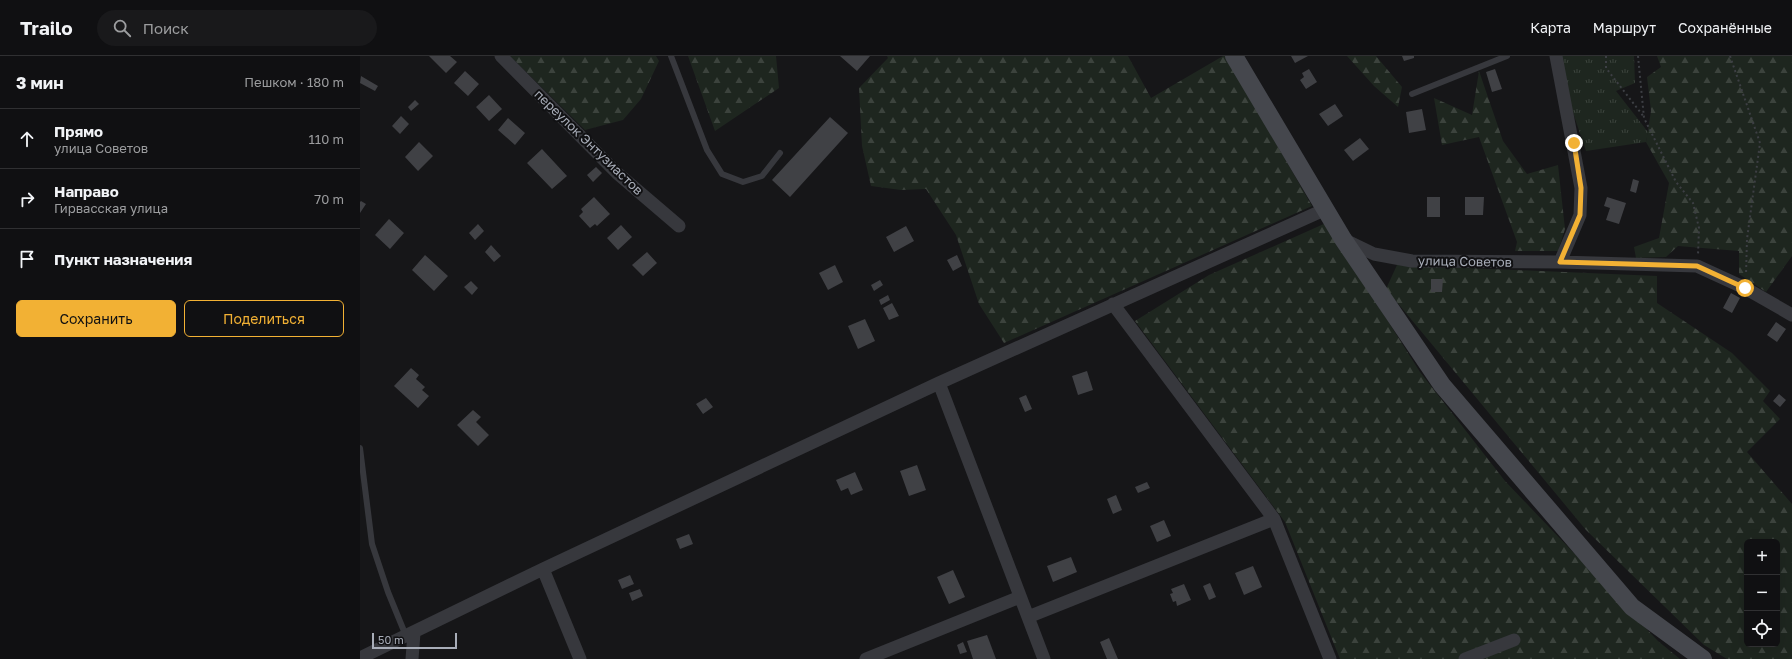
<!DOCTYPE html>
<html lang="ru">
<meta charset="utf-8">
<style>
body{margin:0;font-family:"Golos Text",sans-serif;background:#19191b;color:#f1f3f6}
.controls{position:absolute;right:12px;bottom:12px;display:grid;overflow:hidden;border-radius:6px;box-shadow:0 4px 16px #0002}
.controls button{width:36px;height:36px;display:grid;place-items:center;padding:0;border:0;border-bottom:1px solid #303032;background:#101012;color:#f1f3f6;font:20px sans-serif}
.scale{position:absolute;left:12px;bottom:10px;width:85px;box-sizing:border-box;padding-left:4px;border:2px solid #a8adb8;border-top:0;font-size:11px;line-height:14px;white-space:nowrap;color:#a8adb8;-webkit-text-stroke:3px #111113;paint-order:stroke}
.stop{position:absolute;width:12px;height:12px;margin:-9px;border:3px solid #f2b134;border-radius:50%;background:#fff}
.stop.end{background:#f2b134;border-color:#fff;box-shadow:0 1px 4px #0008}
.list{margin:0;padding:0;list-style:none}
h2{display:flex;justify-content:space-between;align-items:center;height:52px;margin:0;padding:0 16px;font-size:17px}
h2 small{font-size:13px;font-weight:400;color:#9c9d9f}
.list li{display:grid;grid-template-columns:26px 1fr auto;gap:12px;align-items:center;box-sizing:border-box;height:60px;padding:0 16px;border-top:1px solid #303032}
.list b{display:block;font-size:15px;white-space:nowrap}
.list p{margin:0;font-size:13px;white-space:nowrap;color:#9c9d9f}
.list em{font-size:13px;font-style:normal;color:#9c9d9f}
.actions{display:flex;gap:8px;padding:12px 16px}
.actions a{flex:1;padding:9px 0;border:1px solid #f2b134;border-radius:6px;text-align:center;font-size:14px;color:#f2b134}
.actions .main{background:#f2b134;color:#111}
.icon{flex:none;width:22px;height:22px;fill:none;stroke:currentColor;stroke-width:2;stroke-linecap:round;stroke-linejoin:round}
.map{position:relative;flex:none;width:1432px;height:603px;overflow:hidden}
header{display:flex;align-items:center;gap:24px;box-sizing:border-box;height:56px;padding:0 20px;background:#101012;border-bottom:1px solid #303032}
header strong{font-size:19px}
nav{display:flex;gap:22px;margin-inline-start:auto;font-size:14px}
.search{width:280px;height:36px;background:#19191b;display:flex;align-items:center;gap:10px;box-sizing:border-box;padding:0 14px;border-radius:22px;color:#9c9d9f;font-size:15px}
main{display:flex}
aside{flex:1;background:#101012}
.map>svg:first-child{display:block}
</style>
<header>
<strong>Trailo</strong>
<div class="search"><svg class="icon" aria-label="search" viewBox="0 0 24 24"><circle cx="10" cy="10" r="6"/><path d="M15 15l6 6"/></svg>Поиск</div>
<nav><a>Карта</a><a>Маршрут</a><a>Сохранённые</a></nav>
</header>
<main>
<aside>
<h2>3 мин<small>Пешком · 180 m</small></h2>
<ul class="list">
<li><svg class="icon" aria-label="ahead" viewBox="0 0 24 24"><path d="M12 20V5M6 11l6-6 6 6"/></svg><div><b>Прямо</b><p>улица Советов</p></div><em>110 m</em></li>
<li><svg class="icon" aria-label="right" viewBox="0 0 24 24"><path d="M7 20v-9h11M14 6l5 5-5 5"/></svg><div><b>Направо</b><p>Гирвасская улица</p></div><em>70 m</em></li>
<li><svg class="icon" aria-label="arrive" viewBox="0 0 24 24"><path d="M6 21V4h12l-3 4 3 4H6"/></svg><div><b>Пункт назначения</b></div></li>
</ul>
<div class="actions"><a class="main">Сохранить</a><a>Поделиться</a></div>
</aside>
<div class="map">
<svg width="1432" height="603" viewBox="0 0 1432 603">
<defs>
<pattern id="grass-tufts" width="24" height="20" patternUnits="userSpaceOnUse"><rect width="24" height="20" fill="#1e261f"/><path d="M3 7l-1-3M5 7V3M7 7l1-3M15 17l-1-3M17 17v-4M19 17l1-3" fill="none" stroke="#3c433d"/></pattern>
<pattern id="forest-firs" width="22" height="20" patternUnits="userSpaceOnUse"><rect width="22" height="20" fill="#1e261f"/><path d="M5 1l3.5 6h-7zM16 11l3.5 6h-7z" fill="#3c433d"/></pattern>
</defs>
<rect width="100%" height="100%" fill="#161618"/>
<path fill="url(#grass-tufts)" d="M1200 0H1274L1275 27 1256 35 1288 76 1286 86 1226 95 1207 39Z"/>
<path fill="url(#forest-firs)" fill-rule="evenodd" d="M150 0H296L299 5 281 43 263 64 225 74Z
M328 0H416L419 32 355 75Z
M527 0H768L791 42 863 0H866L952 150 644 287 619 248 596 179 566 133 541 134 511 130 502 90 499 32 528 2Z
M987 0H1016L1042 31 1038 51 1014 30Z
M1297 0H1432V200L1406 236 1379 218V195L1318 190 1306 201 1276 202 1274 191 1299 182 1309 127 1286 86 1291 55 1287 21 1301 11Z
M1119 15 1143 85 1167 118 1198 109 1205 173 1198 195H1155L1157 186 1119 81 1082 89 1074 42 1112 59Z
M966 167 1060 316 1145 425 1298 585 1320 603H980L925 466 775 265 849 219Z
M1037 209 1297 220V247L1372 297 1410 335 1403 345 1420 363 1387 396 1432 448V603H1367L1344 589 1226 474 1026 233ZM1387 486H1417V588H1387Z"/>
<path fill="#404145" d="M69 0H90L97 6 86 17Z
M480 0H510L497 15Z
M931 0H948L935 7Z
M1042 0H1054V2L1044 5Z
M949 13 957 26 946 33 940 24 944 21 942 17Z
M1135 13 1142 33 1132 36 1126 16Z
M105 15 119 28 108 40 94 27Z
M1 20 18 30 15 35 0 27Z
M129 39 142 53 129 65 116 51Z
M55 44 59 48 51 55 48 51Z
M975 48 983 60 968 70 959 58Z
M1062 53 1066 74 1049 77 1046 56Z
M41 60 49 68 40 78 32 70Z
M470 61 488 77 430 141 412 124Z
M148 62 165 77 155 89 138 74Z
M1000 82 1009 93 993 105 984 94Z
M59 86 73 100 58 115 45 101Z
M182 93 207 120 192 133 167 107Z
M236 111 242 117 233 126 227 119Z
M1273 123 1279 125 1276 137 1270 135Z
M234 141 250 158 237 170 235 168 230 172 219 160 223 156 221 153Z
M1067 141H1080V161H1067Z
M1105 141H1124L1123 159H1105Z
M1247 141 1266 147 1259 168 1246 164 1250 152 1244 150Z
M1 145 6 148 0 157V146Z
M29 163 44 177 30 193 15 179Z
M118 168 124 175 115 184 109 177Z
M261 169 272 181 258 194 247 182Z
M546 170 554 185 534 196 526 181Z
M131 189 141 200 134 206 125 196Z
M287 196 297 207 283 220 272 209Z
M65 199 88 220 74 235 52 214Z
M597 199 602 210 593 215 587 204Z
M475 209 483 226 468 234 459 217Z
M1071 223H1083L1082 236H1071Z
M520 224 523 229 514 235 511 229Z
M111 225 118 232 112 239 104 231Z
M1371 237 1380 242 1372 257 1363 252Z
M528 239 530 244 521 249 519 244Z
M532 247 539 260 529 264 523 252Z
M505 263 515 285 498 293 488 270Z
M1416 266 1426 273 1417 286 1407 279Z
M51 312 59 319 56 323 65 331 62 334 69 340 58 352 34 330Z
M727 315 733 334 718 339 712 320Z
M1419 338 1426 344 1420 351 1413 345Z
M666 339 672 353 665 356 659 342Z
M346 342 353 351 343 358 336 348Z
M113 354 121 361 116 366 129 379 118 390 97 369Z
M557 409 566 434 549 440 540 415Z
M495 416 503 434 491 439 488 432 481 435 476 424Z
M787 426 790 432 778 437 775 431Z
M756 439 762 454 753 458 747 443Z
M804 464 811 480 797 486 790 470Z
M329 478 333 488 320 493 316 483Z
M711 501 717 516 693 526 687 510Z
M893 510 902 531 884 539 875 517Z
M593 514 605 541 589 548 577 521Z
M270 519 274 528 262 533 258 524Z
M850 527 856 541 849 544 843 530Z
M824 528 831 544 817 550 816 545 813 546 810 538 813 537 811 533Z
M280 533 283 540 272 545 269 537Z
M627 579 636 603H613L607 585Z
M749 582 758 603H747L740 586Z
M603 586 607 596 600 598 597 589Z"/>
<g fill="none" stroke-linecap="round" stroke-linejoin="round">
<path stroke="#3d3f44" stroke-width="2" stroke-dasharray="2 3" stroke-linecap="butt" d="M1246 0V12L1284 61
M1278 0 1284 62 1316 126 1333 147 1339 172 1338 199
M1370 0 1400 87 1387 183 1386 219"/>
<path stroke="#37383d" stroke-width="6" d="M311 0 347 94 362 118 383 126 402 120 420 97
M1052 38 1147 0
M0 392 12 488 28 536 46 580"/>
<path stroke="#37383d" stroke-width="13" d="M141 0 257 117 319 170
M1196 0 1221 132 1220 159 1200 206
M983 183 1014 198 1052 205 1200 206 1337 210 1385 232 1432 259
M753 248 914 463 970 603
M579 327 684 603
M183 513 220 603
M668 561 914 463
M0 602 183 513 579 327 966 153
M52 603 54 577
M506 603 660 541
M1105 603 1154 584"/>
<path stroke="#45474d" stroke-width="18" d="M874 0 983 183 1082 329 1272 551 1343 603"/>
</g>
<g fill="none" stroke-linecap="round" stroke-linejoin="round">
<path stroke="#f2b134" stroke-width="5" d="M1214 87 1221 132 1220 159 1200 206 1337 210 1385 232"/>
</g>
<g text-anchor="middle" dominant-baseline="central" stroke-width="4" stroke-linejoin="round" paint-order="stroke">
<g font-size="13" fill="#a8adb8" stroke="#111113">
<text transform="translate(229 86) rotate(44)">переулок Энтузиастов</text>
<text transform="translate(1105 205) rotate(1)">улица Советов</text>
</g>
</g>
</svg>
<div class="controls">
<button>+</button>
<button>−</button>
<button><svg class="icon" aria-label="locate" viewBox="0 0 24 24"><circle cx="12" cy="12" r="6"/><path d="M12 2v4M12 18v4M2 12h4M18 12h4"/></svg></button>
</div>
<div class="scale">50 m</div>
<div class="stop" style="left:1385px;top:232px"></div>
<div class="stop end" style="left:1214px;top:87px"></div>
</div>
</main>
